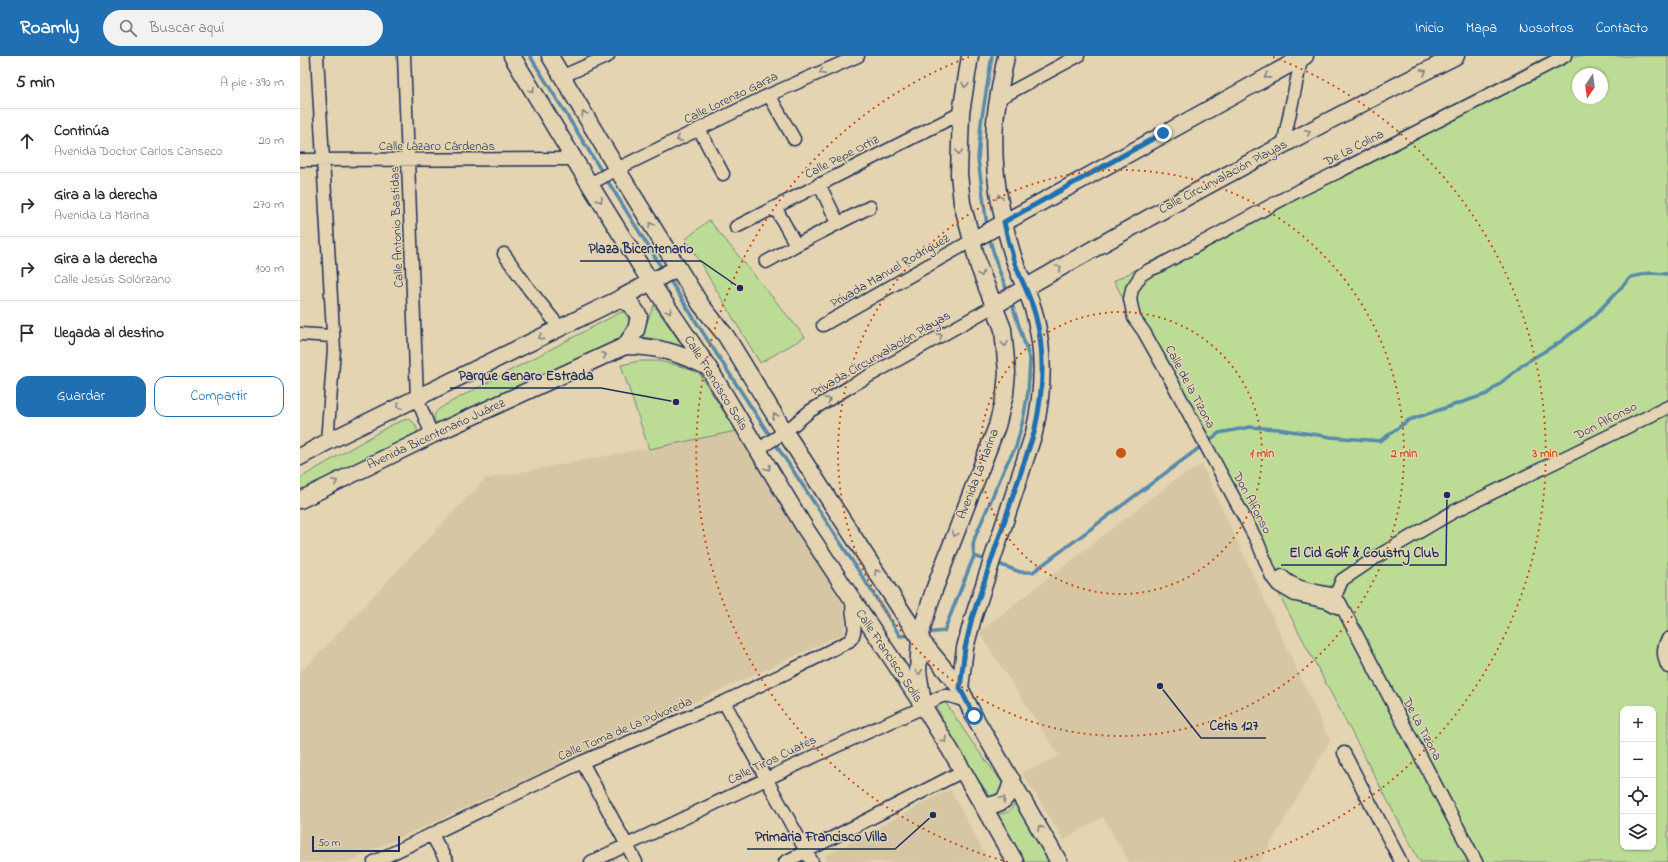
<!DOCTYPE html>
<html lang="es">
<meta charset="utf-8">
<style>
body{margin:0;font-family:"Indie Flower",sans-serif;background:#f2f2f3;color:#2b2b33}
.controls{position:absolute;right:12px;bottom:12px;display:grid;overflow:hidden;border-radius:8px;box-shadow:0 1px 3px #0004}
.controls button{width:36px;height:36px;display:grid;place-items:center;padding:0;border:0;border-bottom:1px solid #e1e1e2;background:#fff;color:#2b2b33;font:20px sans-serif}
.compass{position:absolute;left:1272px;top:12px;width:36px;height:36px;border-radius:50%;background:#fff;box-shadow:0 1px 3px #0004;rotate:193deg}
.scale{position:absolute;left:12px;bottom:10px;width:88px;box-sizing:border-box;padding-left:4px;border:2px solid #1b2f5e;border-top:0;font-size:11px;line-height:14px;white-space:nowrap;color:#1b2f5e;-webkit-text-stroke:3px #e5d4b1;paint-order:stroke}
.stop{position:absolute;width:12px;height:12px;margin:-9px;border:3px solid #1f6fb2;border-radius:50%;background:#fff}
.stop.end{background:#1f6fb2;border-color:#fff;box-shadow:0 1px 4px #0008}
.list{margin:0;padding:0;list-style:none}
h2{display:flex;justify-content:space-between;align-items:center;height:52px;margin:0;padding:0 16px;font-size:17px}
h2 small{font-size:13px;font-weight:400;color:#7c7c81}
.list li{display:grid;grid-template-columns:26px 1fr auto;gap:12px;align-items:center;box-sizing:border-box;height:64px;padding:0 16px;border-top:1px solid #e1e1e2}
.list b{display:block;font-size:15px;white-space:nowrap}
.list p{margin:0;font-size:13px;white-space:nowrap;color:#7c7c81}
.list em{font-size:13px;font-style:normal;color:#7c7c81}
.actions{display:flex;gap:8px;padding:12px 16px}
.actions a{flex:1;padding:9px 0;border:1px solid #1f6fb2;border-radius:12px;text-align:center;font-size:14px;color:#1f6fb2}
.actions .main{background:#1f6fb2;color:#fff}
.icon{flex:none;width:22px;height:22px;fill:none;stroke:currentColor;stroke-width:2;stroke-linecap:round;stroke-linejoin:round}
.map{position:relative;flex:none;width:1368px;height:806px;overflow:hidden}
header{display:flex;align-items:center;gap:24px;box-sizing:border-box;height:56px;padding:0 20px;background:#1f6fb2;color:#fff}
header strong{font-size:19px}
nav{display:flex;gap:22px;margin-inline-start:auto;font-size:14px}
.search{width:280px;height:36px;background:#f2f2f3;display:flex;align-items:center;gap:10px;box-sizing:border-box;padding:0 14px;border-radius:22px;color:#7c7c81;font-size:15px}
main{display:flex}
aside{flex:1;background:#fff}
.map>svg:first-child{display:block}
</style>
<header>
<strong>Roamly</strong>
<div class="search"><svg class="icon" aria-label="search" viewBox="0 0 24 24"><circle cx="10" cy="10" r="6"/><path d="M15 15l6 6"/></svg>Buscar aquí</div>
<nav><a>Inicio</a><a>Mapa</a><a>Nosotros</a><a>Contacto</a></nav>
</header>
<main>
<aside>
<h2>5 min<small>A pie · 390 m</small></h2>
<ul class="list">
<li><svg class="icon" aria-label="ahead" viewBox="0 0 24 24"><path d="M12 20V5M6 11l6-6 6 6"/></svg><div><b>Continúa</b><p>Avenida Doctor Carlos Canseco</p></div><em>20 m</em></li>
<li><svg class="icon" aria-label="right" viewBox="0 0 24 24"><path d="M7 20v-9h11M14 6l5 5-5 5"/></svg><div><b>Gira a la derecha</b><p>Avenida La Marina</p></div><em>270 m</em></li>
<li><svg class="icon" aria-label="right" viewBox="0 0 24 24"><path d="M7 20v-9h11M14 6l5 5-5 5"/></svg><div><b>Gira a la derecha</b><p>Calle Jesús Solórzano</p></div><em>100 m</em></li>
<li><svg class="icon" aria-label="arrive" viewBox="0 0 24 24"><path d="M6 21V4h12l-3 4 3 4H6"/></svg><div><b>Llegada al destino</b></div></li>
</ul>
<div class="actions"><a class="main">Guardar</a><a>Compartir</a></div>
</aside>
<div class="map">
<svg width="1368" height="806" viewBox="0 0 1368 806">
<rect width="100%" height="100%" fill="#e5d4b1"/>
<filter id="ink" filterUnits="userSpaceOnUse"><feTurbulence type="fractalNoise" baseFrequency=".025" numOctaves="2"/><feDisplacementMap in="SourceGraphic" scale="8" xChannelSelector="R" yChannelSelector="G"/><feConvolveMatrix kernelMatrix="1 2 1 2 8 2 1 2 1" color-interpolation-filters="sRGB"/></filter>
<g filter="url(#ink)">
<path fill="#d7c6a3" d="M436 375 544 550 545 577 47 806H0V617L185 423Z
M902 409 1030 685 960 806H829L803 761 764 784 722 717 759 700 679 576 876 423Z
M650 733 689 806H528L525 800Z"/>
<path fill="#bcdc95" stroke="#6c867a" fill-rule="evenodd" d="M1248 0H1368V806H1120L814 225ZM1278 18H1302V42H1278ZM1323 653H1353V791H1323Z
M409 164 505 281 460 307 386 183Z
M354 249 384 292 361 284 341 281Z
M321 256 325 257 330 266 327 280 142 372 135 368C132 355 138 354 147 348Z
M339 305H358L380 310 399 317 436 375 349 393 321 309Z
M107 363C117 366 119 373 116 383L0 443V422L91 369Z
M644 644 672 686 704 729 702 739 689 742 687 736 651 685 636 648Z
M715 745 750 806H720L696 758C707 758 712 756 715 745Z"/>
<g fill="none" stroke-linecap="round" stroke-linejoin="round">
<path stroke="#568bab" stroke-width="3.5" d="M230 0 363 214
M687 170 678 103 681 67 692 0
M689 180 697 209 708 237
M368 221C443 343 525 459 600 580L612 579
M688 505 674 500 673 489 675 481 707 407 716 391 723 364 728 336 730 304 711 245
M696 507 720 516H733L919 377 950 371 978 373 1031 381 1080 385 1109 364 1187 338 1225 307 1260 286 1294 260 1331 221 1350 217 1368 218
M626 577 644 575 674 500"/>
<g stroke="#1b2f5e" stroke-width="15">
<path id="street" d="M17 0 34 293 27 386
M104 0 117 342 132 379
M263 20 308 0
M469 39 494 83
M698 43 778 0
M399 73 423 118
M983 89 1002 0
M0 104 274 103
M290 128 317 113 469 39 558 0
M519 128 538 167
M475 151 496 189
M436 171 661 57
M204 198 229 233 260 272
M466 206 496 189 570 151
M523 269 671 185
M0 278 32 280
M457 394 485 376 510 355 551 330 694 250
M982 520C995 533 1014 534 1031 538L1034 540 1040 547 1176 806
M1032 548 1042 524 1078 500 1153 456 1368 351
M1043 554 1027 546 995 539 978 529 972 521 958 487 872 326 844 276 834 262 830 243 832 233 841 219 849 214 857 211 994 137 1038 116 1265 0
M1368 583C1362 592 1363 601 1368 611
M424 646 512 806
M1044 697 1101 806
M282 706 336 806
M132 779 147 806
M74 806 282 706 424 646 488 616 549 585C561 574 549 559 553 546
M291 806 532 692 624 651C642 637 646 637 667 646
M485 806 663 715"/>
</g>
<g stroke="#1b2f5e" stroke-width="19">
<path id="secondary" d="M212 0 274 103 350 225 408 311 505 472 624 651 663 715 715 806
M250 0 317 113 401 249 426 280 485 376 620 583 660 632 674 660 759 806
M671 185 1005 0
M319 243 331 248 339 260 336 274 325 290
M694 250C845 162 999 78 1156 0
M0 401 27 386 319 243 377 212
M0 444 132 379 325 290C357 290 379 297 408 311
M660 632 665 592 673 562 734 377C743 338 745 298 735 260 731 242 722 226 716 209 709 189 704 168 700 147 695 120 693 93 695 66 697 44 702 22 706 0
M623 647 618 615 620 583 623 569 634 534 697 370 705 338 707 316 703 273 679 211 662 147 659 118 661 57 670 0
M683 750C704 748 707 745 712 724"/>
</g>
<use href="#street" stroke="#e5d4b1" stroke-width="12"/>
<use href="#secondary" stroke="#e5d4b1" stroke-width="16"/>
</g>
<defs><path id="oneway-chevron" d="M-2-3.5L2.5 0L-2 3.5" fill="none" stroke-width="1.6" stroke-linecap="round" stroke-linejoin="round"/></defs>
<g stroke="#808288">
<use href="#oneway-chevron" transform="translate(522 16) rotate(156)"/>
<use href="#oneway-chevron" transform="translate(1124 16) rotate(-28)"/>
<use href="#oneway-chevron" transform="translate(967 20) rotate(152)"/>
<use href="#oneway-chevron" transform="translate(665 29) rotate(100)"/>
<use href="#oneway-chevron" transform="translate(232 34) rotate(59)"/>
<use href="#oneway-chevron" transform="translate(284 58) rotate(-120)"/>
<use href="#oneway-chevron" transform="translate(1008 76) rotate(-27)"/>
<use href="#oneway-chevron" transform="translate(379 83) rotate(154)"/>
<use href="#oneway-chevron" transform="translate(659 96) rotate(91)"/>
<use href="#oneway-chevron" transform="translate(699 141) rotate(-99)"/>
<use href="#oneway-chevron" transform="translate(300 144) rotate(58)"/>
<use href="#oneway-chevron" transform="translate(351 169) rotate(-121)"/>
<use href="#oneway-chevron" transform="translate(759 212) rotate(-30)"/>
<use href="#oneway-chevron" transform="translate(681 218) rotate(70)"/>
<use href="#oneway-chevron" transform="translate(369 255) rotate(57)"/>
<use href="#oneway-chevron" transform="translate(640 280) rotate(-29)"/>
<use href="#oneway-chevron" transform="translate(241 281) rotate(154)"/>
<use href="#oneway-chevron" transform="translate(705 288) rotate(81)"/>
<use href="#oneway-chevron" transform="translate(304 299) rotate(-25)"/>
<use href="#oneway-chevron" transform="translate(528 344) rotate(-32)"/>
<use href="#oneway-chevron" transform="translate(99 350) rotate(155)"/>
<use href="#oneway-chevron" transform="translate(475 360) rotate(-121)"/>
<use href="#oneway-chevron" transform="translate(468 412) rotate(58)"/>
<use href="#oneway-chevron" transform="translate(35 426) rotate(-26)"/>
<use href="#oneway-chevron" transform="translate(655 478) rotate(111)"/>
<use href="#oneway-chevron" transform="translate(577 516) rotate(-123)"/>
<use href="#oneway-chevron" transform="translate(619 616) rotate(85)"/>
<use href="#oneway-chevron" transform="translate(644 684) rotate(57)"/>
<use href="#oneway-chevron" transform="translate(703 743) rotate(-45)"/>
<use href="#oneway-chevron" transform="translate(740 772) rotate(-120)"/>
</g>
</g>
<g fill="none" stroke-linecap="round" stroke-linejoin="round" filter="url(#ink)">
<path stroke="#1f6fb2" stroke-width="5" d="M674 660 660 632 665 592 672 562 734 377C743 339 746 297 735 258 731 242 722 226 716 210 711 196 707 181 704 166L863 77"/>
</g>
<g fill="none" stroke="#c95318" stroke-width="2" stroke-dasharray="2 4">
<circle cx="821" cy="397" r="141"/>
<circle cx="821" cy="397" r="283"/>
<path d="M708 806A424 424 0 0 1 669 1M973 1A424 424 0 0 1 934 806"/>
</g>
<g text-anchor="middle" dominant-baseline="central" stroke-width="3" stroke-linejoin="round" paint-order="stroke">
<g font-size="13" fill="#1b2f5e" stroke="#e5d4b1">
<text transform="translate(431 42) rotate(-26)">Calle Lorenzo Garza</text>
<text x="137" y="90">Calle Lázaro Cárdenas</text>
<text transform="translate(1054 92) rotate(-27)">De La Colina</text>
<text transform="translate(542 101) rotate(-27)">Calle Pepe Ortiz</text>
<text transform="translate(923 121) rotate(-28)">Calle Circunvalación Playas</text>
<text transform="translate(97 171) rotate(-92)">Calle Antonio Bastidas</text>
<text transform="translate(590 215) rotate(-30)">Privada Manuel Rodríguez</text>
<text transform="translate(581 298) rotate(-30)">Privada Circunvalación Playas</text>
<text transform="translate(416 327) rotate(58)">Calle Francisco Solís</text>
<text transform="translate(890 331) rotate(62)">Calle de la Tizona</text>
<text transform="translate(1306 365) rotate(-27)">Don Alfonso</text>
<text transform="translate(136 378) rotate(-25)">Avenida Bicentenario Juárez</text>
<text transform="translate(678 418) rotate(-69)">Avenida La Marina</text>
<text transform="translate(952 447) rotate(62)">Don Alfonso</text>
<text transform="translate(589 600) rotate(56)">Calle Francisco Solís</text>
<text transform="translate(325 673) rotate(-23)">Calle Toma de La Polvoreda</text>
<text transform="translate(1122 673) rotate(62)">De La Tizona</text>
<text transform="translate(472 704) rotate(-26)">Calle Tiros Cuates</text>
</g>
</g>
<circle cx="821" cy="397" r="6" fill="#c95318" stroke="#e5d4b1" stroke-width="2"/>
<g font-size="12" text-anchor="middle" font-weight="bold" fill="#c95318" stroke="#e5d4b1" stroke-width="3" stroke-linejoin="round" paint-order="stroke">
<text x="962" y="401">1 min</text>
<text x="1104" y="401">2 min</text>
<text x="1245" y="401">3 min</text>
</g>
<path fill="none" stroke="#1b2f5e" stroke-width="1.5" d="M440 232L401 205H280M376 346L301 332H150M1147 439L1146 509H981M860 630L901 682H966M633 759L595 793H447"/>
<g fill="#1b2f5e" stroke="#e5d4b1" stroke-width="1.5">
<circle cx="440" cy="232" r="4"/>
<circle cx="376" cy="346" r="4"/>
<circle cx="1147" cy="439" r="4"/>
<circle cx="860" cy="630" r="4"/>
<circle cx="633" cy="759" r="4"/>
</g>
<g font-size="14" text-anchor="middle" font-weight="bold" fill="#1b2f5e" stroke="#e5d4b1" stroke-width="3" stroke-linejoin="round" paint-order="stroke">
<text x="341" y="197">Plaza Bicentenario</text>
<text x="226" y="324">Parque Genaro Estrada</text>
<text x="1064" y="501">El Cid Golf &amp; Coustry Club</text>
<text x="934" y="674">Cetis 127</text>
<text x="521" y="785">Primaria Francisco Villa</text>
</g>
</svg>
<div class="controls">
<button>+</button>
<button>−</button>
<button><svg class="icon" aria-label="locate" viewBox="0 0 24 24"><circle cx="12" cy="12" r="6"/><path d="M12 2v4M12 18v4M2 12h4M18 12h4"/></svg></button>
<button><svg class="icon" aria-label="layers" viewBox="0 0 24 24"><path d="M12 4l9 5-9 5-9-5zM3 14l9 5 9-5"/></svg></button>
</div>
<svg class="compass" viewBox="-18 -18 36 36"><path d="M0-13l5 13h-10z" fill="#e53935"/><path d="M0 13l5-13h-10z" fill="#7c7c81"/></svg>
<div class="scale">50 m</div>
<div class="stop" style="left:674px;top:660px"></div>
<div class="stop end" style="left:863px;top:77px"></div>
</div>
</main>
